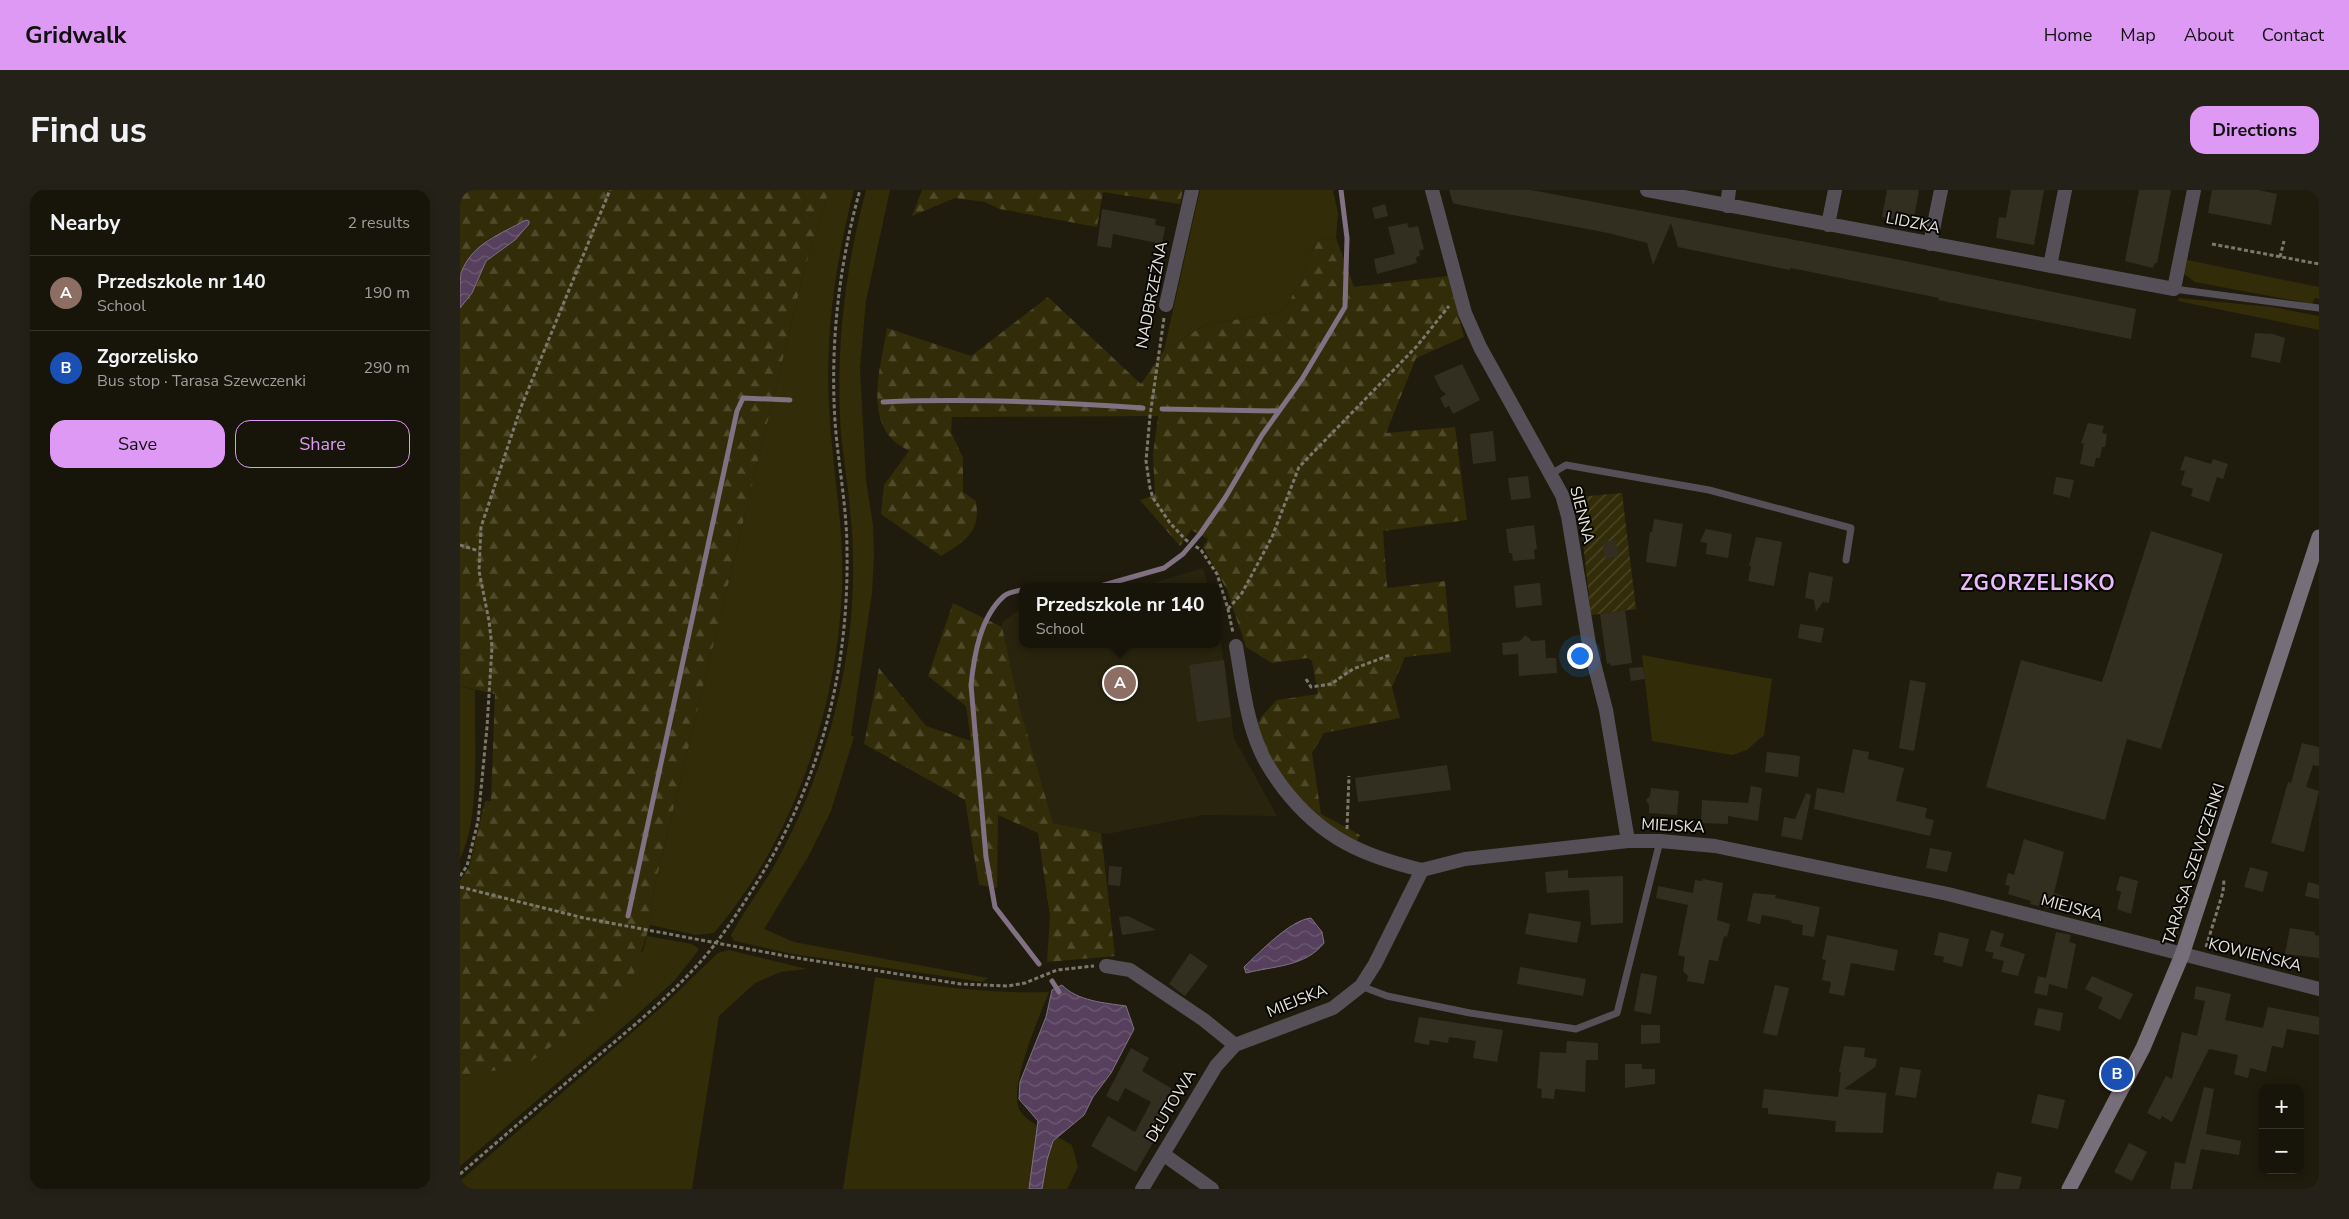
<!DOCTYPE html>
<meta charset="utf-8">
<style>
body{margin:0;font-family:"Nunito Sans",sans-serif;background:#242218;color:#f1f3f6}
.controls{position:absolute;right:15px;bottom:15px;display:grid;overflow:hidden;border-radius:10px;box-shadow:0 2px 8px #0003}
.controls button{width:45px;height:45px;display:grid;place-items:center;padding:0;border:0;border-bottom:1px solid #36342b;background:#17150a;color:#f1f3f6;font:25px sans-serif}
.you{position:absolute;left:1119px;top:465px;width:18px;height:18px;margin:-12px;border:4px solid #fff;border-radius:50%;background:#1a73e8;box-shadow:0 0 0 8px #1a73e833}
.badge{display:grid;place-items:center;width:32px;height:32px;border-radius:50%;background:#dd99f3;color:#fff;font-size:16px;font-weight:700}
.pin{position:absolute;translate:-50% -50%;border:2px solid #fff;box-shadow:0 1px 5px #0006}
.popup{position:absolute;left:559px;top:393px;width:202px;height:65px;box-sizing:border-box;display:grid;place-content:center;border-radius:10px;background:#17150a;filter:drop-shadow(0 1px 4px #0005);font-size:16px;white-space:nowrap;color:#9e9f9c}
.popup b{font-size:19px;color:#f1f3f6}
.popup::after{content:'';position:absolute;left:50%;top:100%;margin-left:-10px;border:10px solid transparent;border-top-color:#17150a}
.list{margin:0;padding:0;list-style:none}
h2{display:flex;justify-content:space-between;align-items:center;height:65px;margin:0;padding:0 20px;font-size:21px}
h2 small{font-size:16px;font-weight:400;color:#9e9f9c}
.list li{display:grid;grid-template-columns:32px 1fr auto;gap:15px;align-items:center;box-sizing:border-box;height:75px;padding:0 20px;border-top:1px solid #36342b}
.list b{display:block;font-size:19px;white-space:nowrap}
.list p{margin:0;font-size:16px;white-space:nowrap;color:#9e9f9c}
.list em{font-size:16px;font-style:normal;color:#9e9f9c}
.actions{display:flex;gap:10px;padding:15px 20px}
.actions a{flex:1;padding:11px 0;border:1px solid #dd99f3;border-radius:15px;text-align:center;font-size:18px;color:#dd99f3}
.actions .main{background:#dd99f3;color:#111}
.map{position:relative;flex:none;width:1859px;height:999px;overflow:hidden;border-radius:15px}
header{display:flex;align-items:center;gap:30px;box-sizing:border-box;height:70px;padding:0 25px;background:#dd99f3;color:#111}
header strong{font-size:24px}
nav{display:flex;gap:28px;margin-inline-start:auto;font-size:18px}
.intro{display:flex;align-items:center;justify-content:space-between;box-sizing:border-box;height:120px;padding:0 30px}
h1{margin:0;font-size:35px}
.button{padding:12px 22px;border-radius:15px;background:#dd99f3;color:#111;font-size:18px;font-weight:700}
main{display:flex;gap:30px;padding:0 30px}
aside{flex:1;background:#17150a;border-radius:15px;box-shadow:0 2px 8px #0003}
.map>svg:first-child{display:block}
</style>
<header>
<strong>Gridwalk</strong>
<nav><a>Home</a><a>Map</a><a>About</a><a>Contact</a></nav>
</header>
<div class="intro"><h1>Find us</h1><a class="button">Directions</a></div>
<main>
<aside>
<h2>Nearby<small>2 results</small></h2>
<ul class="list">
<li><span class="badge" style="background:#8d6e63">A</span><div><b>Przedszkole nr 140</b><p>School</p></div><em>190 m</em></li>
<li><span class="badge" style="background:#1a4fb4">B</span><div><b>Zgorzelisko</b><p>Bus stop · Tarasa Szewczenki</p></div><em>290 m</em></li>
</ul>
<div class="actions"><a class="main">Save</a><a>Share</a></div>
</aside>
<div class="map">
<svg width="1859" height="999" viewBox="0 0 1859 999">
<defs>
<pattern id="forest-firs" width="22" height="20" patternUnits="userSpaceOnUse" patternTransform="scale(1.25)"><rect width="22" height="20" fill="#332c08"/><path d="M5 1l3.5 6h-7zM16 11l3.5 6h-7z" fill="#504a2b"/></pattern>
<pattern id="garden-furrows" width="10" height="10" patternUnits="userSpaceOnUse" patternTransform="scale(1.25)"><rect width="10" height="10" fill="#332c08"/><path d="M-1 1l2-2M0 10L10 0M9 11l2-2" fill="none" stroke="#504a2b"/></pattern>
<pattern id="water-waves" width="16" height="10" patternUnits="userSpaceOnUse" patternTransform="scale(1.25)"><rect width="16" height="10" fill="#56405d"/><path d="M0 5q4-4 8 0t8 0" fill="none" stroke="#6e5b74"/></pattern>
</defs>
<rect width="100%" height="100%" fill="#1f1c0d"/>
<path fill="#28240e" d="M743 378 748 397H681L686 395Z
M562 418V454H758V432L774 548 817 626 743 625 647 644 593 633 559 515 542 437V432Z"/>
<path fill="#332c08" d="M369 0H394C376 70 365 143 369 216 372 278 385 340 382 402 376 523 333 650 254 743L236 745 190 735 194 699 345 78Z
M406 0H430L406 111 400 177 406 290 413 335 414 366 412 403 391 545 394 547 371 621 348 667 304 739 334 752 528 788 522 792 333 764 274 751 271 745C285 719 304 695 318 669 358 594 383 513 391 429 394 393 394 356 390 320 388 294 383 268 381 243 375 161 385 79 406 0Z
M740 0H873L878 23 876 48 857 49 842 88 824 121 745 135 704 160Z
M1727 70 1859 97V109L1855 108 1852 114 1735 92 1724 84Z
M1719 108 1812 117 1859 126V140L1718 111Z
M1182 465 1312 489 1304 545 1287 560 1272 565 1192 551Z
M0 496 15 500C14 547 21 628 0 669Z
M187 746 232 754 238 758V761L214 791 169 832 0 976V890L3 886 183 761Z
M269 760 347 779 321 782 295 793 259 826 232 999H0V991L204 815 258 763Z
M415 787C473 796 530 804 589 802 580 825 547 900 560 921 567 933 599 947 612 955L618 977 607 999H383Z"/>
<path fill="url(#forest-firs)" d="M0 0H369L345 78 194 699 190 735 171 792 123 833 66 875 3 886 0 890V690L9 678 25 611H31L35 504 0 496V118L12 103 26 71 55 50 61 33 28 49 11 67 0 84Z
M462 0H723L720 14 643 2 637 37 540 19 525 12 495 8 452 26Z
M876 48 894 97 988 86 1004 147 956 168 926 243 995 237 1007 330 923 341 927 398 985 391 991 462 945 467 932 497 940 528 864 543 852 563 861 624 900 645 895 654 849 622 805 561 797 536 801 527 817 510 858 504 852 471 848 468 812 473 786 457 767 400 743 357 748 349 731 340 720 356 680 310 695 305 693 265 698 226 492 227 491 242 503 268V302L516 311C521 343 505 351 481 366L421 324 424 295 449 261C444 258 437 254 433 250 405 222 422 172 427 138L511 166 588 107 681 194 704 160 745 135 824 121 842 88 857 49Z
M493 413 542 437 559 515 593 633 641 643 655 766 587 772 590 726 578 643 538 625 537 698 519 695 505 610 404 554 419 478 466 536 511 551 506 516 468 486Z"/>
<path fill="url(#garden-furrows)" d="M1162 303 1176 419 1131 425 1118 307Z"/>
<path fill="url(#water-waves)" stroke="#817182" d="M66 30 69 31V34L55 50 26 71 12 103 0 118C0 108 0 92 1 83 12 53 41 44 66 30Z
M851 728 862 742 864 753C845 777 813 776 786 783L784 777C799 763 830 730 851 728Z
M602 795C617 811 645 813 666 816L674 839 651 883 633 907 624 925 593 951 587 970 582 999H569L578 931 559 909 560 892 586 827 592 800Z"/>
<g fill="none" stroke-linecap="round" stroke-linejoin="round">
<path stroke="#817182" stroke-width="5" d="M423 212C510 208 597 212 683 218
M702 219 819 221
M637 397 704 378 723 364 740 344 765 308 802 245 842 189 885 117 887 48 881 0
M562 400C557 401 549 402 544 406 520 427 514 466 511 495L526 667 535 717 579 774
M168 726 277 221 283 208 330 210
M592 791 599 802"/>
</g>
<path fill="#332f20" d="M989 0H1071L1440 70 1676 119 1671 149 1478 110 1479 108 1346 81 1330 78V80L1218 57 1211 33 1193 75 1187 53 1148 43 1000 15 993 13Z
M1427 0H1459L1454 28H1452L1451 32 1422 27Z
M1551 0H1584L1574 55 1536 48 1539 27 1546 28Z
M1679 0H1711L1697 73H1695L1693 78 1665 71Z
M1752 0H1799L1817 4 1811 35 1748 23Z
M925 14 928 26 915 29 912 18Z
M642 19 696 29 695 35 705 37 702 54 653 44 651 58 637 56Z
M947 33 949 38 958 36 964 59 959 61 960 66 956 67 957 73 917 84 914 69 935 64 928 37Z
M1795 143 1813 144 1825 148 1820 173 1791 167Z
M1002 174 1020 210 993 224 989 216 985 218 980 208 986 204 981 200 974 186Z
M1628 233 1644 236 1642 243 1647 244 1645 257H1642L1640 268H1636L1634 277 1620 274 1624 254 1621 253Z
M1033 241 1036 271 1013 274 1010 244Z
M1725 266 1751 274 1753 269 1768 274 1763 289 1757 287 1749 312 1731 306 1733 299 1721 295 1725 281 1720 280Z
M1068 286 1071 308 1051 310 1048 288Z
M1596 287 1614 290 1610 308 1593 304Z
M1194 329 1223 334 1216 377 1186 372 1190 342H1192Z
M1074 335 1077 359 1074 360 1075 369 1053 371 1052 363H1049L1046 339Z
M1246 339 1272 344 1268 368 1246 364 1247 353 1240 352Z
M1691 341 1763 364 1701 559 1667 549 1645 630 1526 597 1561 470 1642 492Z
M1296 347 1322 352 1314 396 1288 391 1291 376H1289Z
M1156 350 1158 367 1145 369 1142 352Z
M1349 382 1373 387 1369 413 1363 412 1356 422 1354 410 1345 408Z
M1080 393 1082 415 1056 418 1054 396Z
M1165 420 1172 473 1151 476 1150 473 1147 474 1140 424Z
M1340 434 1364 438 1361 453 1338 448Z
M1065 445 1072 451 1085 450 1086 468H1096L1097 483 1059 486 1058 464 1043 465 1042 453 1060 451Z
M764 470 771 527 737 532 729 475Z
M1183 477 1185 489 1171 491 1169 478Z
M1450 490 1466 493 1454 561 1439 558Z
M1842 553 1859 557V576L1853 575 1846 597 1859 601 1844 662 1811 653 1828 592 1831 593Z
M1393 559 1409 562 1408 569 1444 578 1436 611 1467 618 1465 628 1474 630 1470 646 1354 619 1357 598 1384 603Z
M1307 562 1340 566 1338 587 1305 582Z
M987 575 991 600 898 612 895 588Z
M1291 596 1302 598 1298 631 1268 626V634L1241 633 1242 610 1288 613Z
M1191 598 1219 601 1217 625 1189 623V615L1186 610 1190 606Z
M1346 603 1351 605 1342 650 1321 646 1324 627 1335 629Z
M1564 649 1604 662 1594 703 1606 707 1602 721 1570 714 1571 711 1548 704 1550 696 1545 695 1548 683 1554 685Z
M1470 658 1492 662 1487 682 1466 678Z
M649 676 662 677 660 696 648 695Z
M1790 677 1808 682 1803 702 1784 697Z
M1108 680V688L1163 686V733L1131 735 1129 700 1087 703 1085 682Z
M1660 686 1678 691 1671 724 1657 719 1661 702 1656 700Z
M1243 689 1263 693 1257 730 1270 734 1267 747 1264 746 1258 771 1249 770 1244 794 1227 791 1228 786 1223 781 1225 767 1218 765 1228 715 1196 708 1198 696 1233 703 1235 690 1242 691Z
M1848 692 1859 695V709L1845 706Z
M1293 703 1316 705 1315 708 1360 717 1354 747 1342 745 1343 735 1331 733 1332 731 1302 725 1300 734 1287 731Z
M1069 723 1121 732 1117 753 1065 744Z
M668 726 696 740 662 745 659 727Z
M1830 738 1855 742V745L1859 746V768L1825 764Z
M1531 740 1544 744 1540 756 1565 764 1558 786 1541 782 1544 771 1532 768 1534 763 1525 761Z
M1479 742 1509 749 1502 777 1483 772 1484 767 1474 765Z
M1596 742 1611 745 1609 752 1616 754 1607 799 1589 794 1587 806 1574 803 1578 786 1586 788Z
M1367 745 1438 760 1434 781 1391 773 1384 806 1369 803 1371 792 1362 790 1366 770 1362 769Z
M730 763 748 776 725 806 709 794Z
M1060 777 1126 789 1123 806 1057 794Z
M1181 783 1197 786 1191 824 1174 821Z
M1632 786 1673 804 1660 830 1638 818 1643 808 1625 799Z
M1315 795 1329 798 1317 846 1303 843Z
M1736 796 1771 804 1765 830 1803 838 1808 817 1859 827V845L1827 839 1823 858 1812 856 1806 882 1790 878 1788 888 1774 884 1778 865 1749 859 1712 932 1702 926 1700 930 1687 923 1706 886 1712 889 1722 842 1737 846 1745 811 1734 809Z
M1578 818 1603 823 1600 841 1574 835Z
M959 827 1043 840 1037 872 1013 868 1016 851 989 847 988 853 970 850 969 855 954 852Z
M1181 835H1200V853L1181 854Z
M1107 851 1138 853V870H1126L1125 902 1095 899 1094 909 1081 908 1082 899 1077 898 1080 862 1106 863Z
M1384 856 1405 858 1404 867 1417 869 1415 877 1384 899 1426 903 1423 943 1375 942 1376 931 1308 924V918H1302L1304 899 1378 907 1381 882H1379Z
M671 858 689 868 682 881 721 904 676 982 631 956 648 926 675 942 691 912 665 898 658 912 646 906Z
M1165 874H1182V879H1195V894L1165 898Z
M1440 877 1461 880 1456 908 1435 905Z
M1744 897 1754 899 1746 944 1781 951 1779 965 1741 959 1732 999H1710L1715 972 1725 974Z
M1578 904 1605 910 1598 939 1571 933Z
M1669 953 1687 962 1672 991 1654 982Z
M1537 982 1562 987 1559 999H1533Z"/>
<g fill="none" stroke-linecap="round" stroke-linejoin="round">
<path stroke="#7b786c" stroke-width="3" stroke-dasharray="4 2.5" stroke-linecap="butt" d="M1752 54 1859 74
M1820 67 1824 51
M704 128 690 226 686 271 690 298 693 308 710 333 726 350 741 360 757 384 768 419 773 443
M0 355 19 361
M768 419 782 403 812 347 839 277 957 156 989 116
M846 489 851 497 871 494 893 479 930 465
M887 639 889 586
M0 686 7 676 18 631 27 537 32 457 29 431 19 381 21 337 61 217 150 0
M0 697 124 728 331 767 501 794 548 796 565 793 597 780 634 776
M1746 757 1763 702 1764 690
M0 984C42 948 83 912 125 877 161 846 199 816 231 782 255 757 274 729 292 700 359 596 389 485 387 361 387 317 378 274 375 231 370 154 379 74 400 0"/>
<path stroke="#555057" stroke-width="7" d="M1714 99 1859 118
M1091 284 1106 275 1249 300 1391 338 1386 370
M901 796 927 806 1010 823 1116 839 1157 823 1200 651"/>
<path stroke="#555057" stroke-width="14" d="M972 0 1005 123 1020 157 1102 305 1108 326 1129 454 1146 520 1168 651
M1187 0 1714 99 1734 0
M1267 16 1269 0
M1368 35 1375 0
M1470 54 1481 0
M1590 76 1605 0
M706 115 732 0
M776 456C782 491 786 528 800 560 806 574 815 587 824 599 862 648 903 666 962 680
M646 776 670 780 744 830 775 855
M703 964 752 999
M682 999 756 876 775 855 873 818 901 796 915 774 962 680 1005 669 1168 651H1200L1255 656 1488 704 1859 799"/>
<path stroke="#766e78" stroke-width="15" d="M1609 999 1683 858 1722 765 1859 347"/>
</g>
<g text-anchor="middle" dominant-baseline="central" stroke-width="4" stroke-linejoin="round" paint-order="stroke">
<g font-size="16" fill="#e5e3da" stroke="#070603">
<text transform="translate(1453 33) rotate(11)">LIDZKA</text>
<text transform="translate(692 105) rotate(-79)">NADBRZEŻNA</text>
<text transform="translate(1122 325) rotate(76)">SIENNA</text>
<text transform="translate(1213 636) rotate(3)">MIEJSKA</text>
<text transform="translate(1734 674) rotate(-72)">TARASA SZEWCZENKI</text>
<text transform="translate(1612 718) rotate(15)">MIEJSKA</text>
<text transform="translate(1795 765) rotate(14)">KOWIEŃSKA</text>
<text transform="translate(837 811) rotate(-22)">MIEJSKA</text>
<text transform="translate(711 916) rotate(-59)">DŁUTOWA</text>
</g>
<g font-size="21" font-weight="bold" letter-spacing="1" fill="#eabbfa" stroke="#070603">
<text x="1578" y="393">ZGORZELISKO</text>
</g>
</g>
</svg>
<div class="controls">
<button>+</button>
<button>−</button>
</div>
<div class="you"></div>
<div class="pin badge" style="left:660px;top:493px;background:#8d6e63">A</div>
<div class="popup"><b>Przedszkole nr 140</b>School</div>
<div class="pin badge" style="left:1657px;top:884px;background:#1a4fb4">B</div>
</div>
</main>
